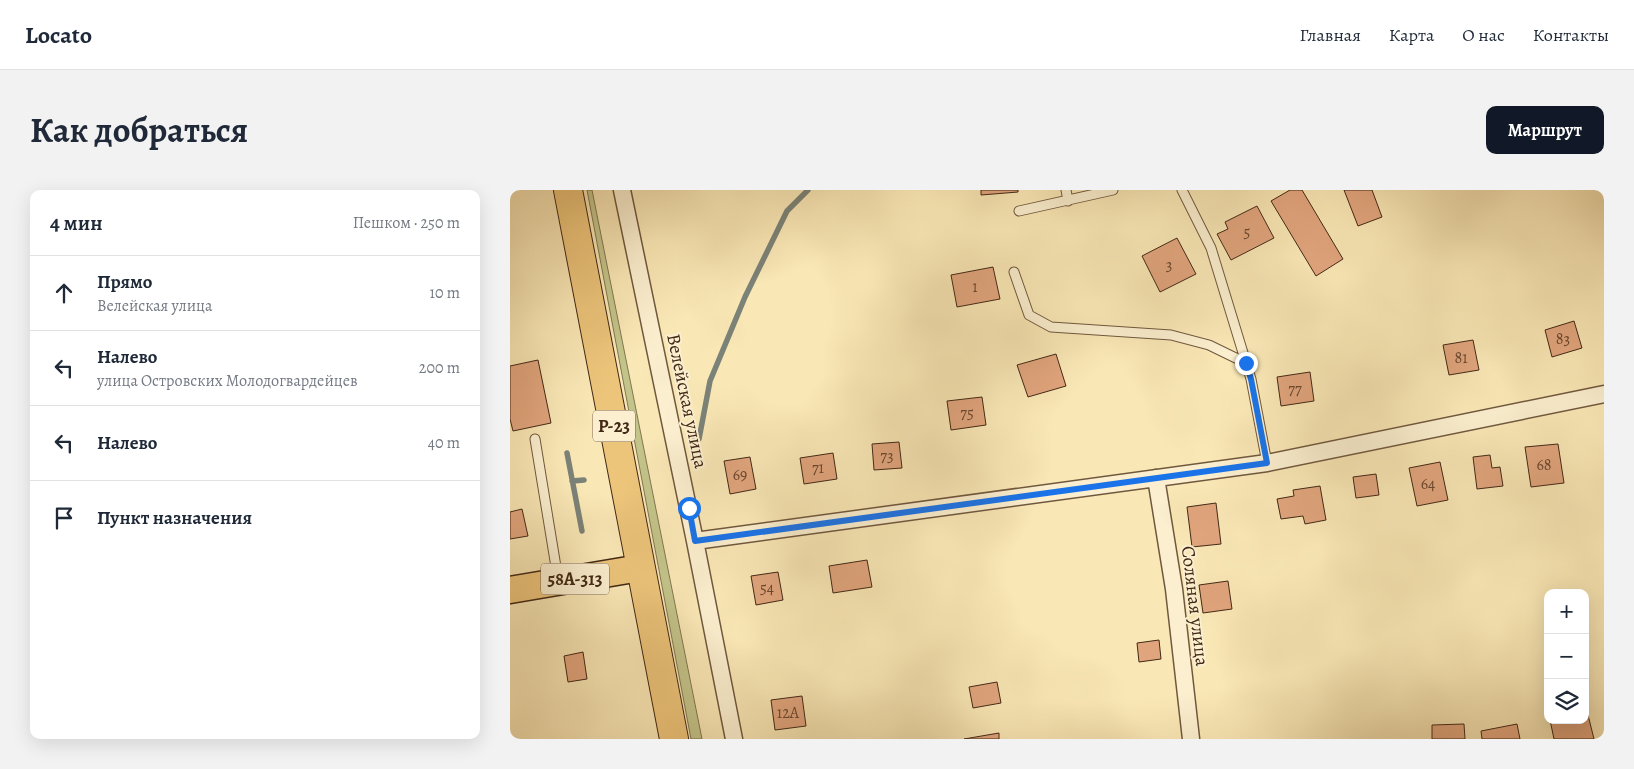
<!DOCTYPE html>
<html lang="ru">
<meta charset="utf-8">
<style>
body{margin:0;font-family:Alegreya,serif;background:#f2f2f3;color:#1f2937}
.controls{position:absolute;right:15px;bottom:15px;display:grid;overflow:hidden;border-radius:10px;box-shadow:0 5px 20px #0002}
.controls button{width:45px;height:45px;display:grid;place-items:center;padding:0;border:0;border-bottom:1px solid #e0e1e3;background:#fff;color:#1f2937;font:25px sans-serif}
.stop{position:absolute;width:15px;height:15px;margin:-11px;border:4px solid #1a73e8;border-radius:50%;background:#fff}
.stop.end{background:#1a73e8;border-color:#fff;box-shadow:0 1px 5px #0008}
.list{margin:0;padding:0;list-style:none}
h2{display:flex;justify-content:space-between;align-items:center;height:65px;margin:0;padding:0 20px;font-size:21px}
h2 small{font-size:16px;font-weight:400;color:#747a83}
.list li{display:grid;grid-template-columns:32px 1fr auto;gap:15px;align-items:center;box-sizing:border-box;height:75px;padding:0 20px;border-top:1px solid #e0e1e3}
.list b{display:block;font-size:19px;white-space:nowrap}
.list p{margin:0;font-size:16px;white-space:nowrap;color:#747a83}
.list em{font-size:16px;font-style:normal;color:#747a83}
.icon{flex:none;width:28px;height:28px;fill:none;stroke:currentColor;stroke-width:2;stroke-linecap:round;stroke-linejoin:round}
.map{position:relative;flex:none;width:1094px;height:549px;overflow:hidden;border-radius:10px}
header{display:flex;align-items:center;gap:30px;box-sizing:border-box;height:70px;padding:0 25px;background:#fff;border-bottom:1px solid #e0e1e3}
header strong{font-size:24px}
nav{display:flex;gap:28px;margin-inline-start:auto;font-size:18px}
.intro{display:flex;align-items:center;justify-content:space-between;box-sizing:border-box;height:120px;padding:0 30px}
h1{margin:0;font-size:35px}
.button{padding:12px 22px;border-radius:10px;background:#111827;color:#fff;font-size:18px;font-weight:700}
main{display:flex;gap:30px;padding:0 30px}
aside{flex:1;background:#fff;border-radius:10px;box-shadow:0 5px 20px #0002}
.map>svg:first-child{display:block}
</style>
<header>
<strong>Locato</strong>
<nav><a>Главная</a><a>Карта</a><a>О нас</a><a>Контакты</a></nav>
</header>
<div class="intro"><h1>Как добраться</h1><a class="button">Маршрут</a></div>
<main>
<aside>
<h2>4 мин<small>Пешком · 250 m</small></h2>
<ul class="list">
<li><svg class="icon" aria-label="ahead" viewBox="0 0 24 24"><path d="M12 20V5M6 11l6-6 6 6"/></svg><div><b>Прямо</b><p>Велейская улица</p></div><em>10 m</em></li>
<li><svg class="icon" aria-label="left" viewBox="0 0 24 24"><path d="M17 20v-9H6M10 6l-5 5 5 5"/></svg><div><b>Налево</b><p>улица Островских Молодогвардейцев</p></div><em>200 m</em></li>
<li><svg class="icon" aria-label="left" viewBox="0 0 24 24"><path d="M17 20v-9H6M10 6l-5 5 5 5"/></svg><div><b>Налево</b></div><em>40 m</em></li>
<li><svg class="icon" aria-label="arrive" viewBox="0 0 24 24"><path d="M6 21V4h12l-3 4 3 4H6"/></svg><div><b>Пункт назначения</b></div></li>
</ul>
</aside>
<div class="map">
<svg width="1094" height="549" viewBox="0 0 1094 549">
<rect width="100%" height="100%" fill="#f9e7b5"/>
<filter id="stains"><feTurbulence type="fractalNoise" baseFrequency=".004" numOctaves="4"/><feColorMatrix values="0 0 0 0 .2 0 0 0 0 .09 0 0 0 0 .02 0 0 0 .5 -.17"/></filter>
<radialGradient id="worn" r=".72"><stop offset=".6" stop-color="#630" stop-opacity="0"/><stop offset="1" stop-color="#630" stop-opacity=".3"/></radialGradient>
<path fill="#c3c48a" stroke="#827650" d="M77 0H82L192 549H181Z"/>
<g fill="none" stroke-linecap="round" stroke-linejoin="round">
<path stroke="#7b8277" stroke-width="5.5" d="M181 251 189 249 200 191 235 107 277 21 298 0
M57 263 72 341
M62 291 74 290"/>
</g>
<path fill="#e1a57d" stroke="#422816" d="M471 0H508V2L471 5Z
M780 0H792L833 69 806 86 761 11Z
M834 0H862L872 27 848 36Z
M747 16 764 48 721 70 707 44 718 39 715 32Z
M667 48 686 84 650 102 632 66Z
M483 77 490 109 447 117 441 85Z
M1064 131 1072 158 1042 167 1035 140Z
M963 150 969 180 939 185 933 155Z
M546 164 556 196 518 207 507 175Z
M28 170 41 233 3 241 0 229V176Z
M800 182 804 211 771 216 767 187Z
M472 207 476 235 441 240 437 211Z
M389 252 392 278 364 280 362 254Z
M1048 254 1054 293 1021 297 1015 257Z
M323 263 327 289 294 294 290 268Z
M980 265 982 278 990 277 993 296 967 299 963 267Z
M240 267 246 299 220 304 214 271Z
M930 272 938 310 907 316 899 278Z
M866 284 869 305 846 308 843 287Z
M810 296 816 330 795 334 793 326 771 329 767 309 784 306 783 300Z
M706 313 711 354 682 357 677 317Z
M12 319 18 346 0 349V322Z
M357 370 362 397 323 403 319 376Z
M268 382 273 410 246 415 241 386Z
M718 391 722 419 693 423 689 395Z
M649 450 651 469 629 472 627 453Z
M73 462 77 489 58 492 54 466Z
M487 492 491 513 463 518 459 497Z
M292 506 296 536 265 540 261 510Z
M1075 513 1084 549H1044L1040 530H1075Z
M954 534 955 549H922V535Z
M1007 534 1010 549H972L971 541Z
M489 543V549H454Z"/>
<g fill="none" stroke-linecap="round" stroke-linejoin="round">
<g stroke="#70583e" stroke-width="11">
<path id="service" d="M556 0 558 11
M672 0 701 58 741 189 757 273
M509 21 603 0
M504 82 519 125 541 137 661 145 699 155 736 173
M25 249 48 389"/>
</g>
<g stroke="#70583e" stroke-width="19">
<path id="minor" d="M112 0 185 351 224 549
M646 288 664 399 681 549
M185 351 757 273 1094 204"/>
</g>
<g stroke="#422816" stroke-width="29">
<path id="primary" d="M0 400 130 378"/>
</g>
<g stroke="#422816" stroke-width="30">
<path id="trunk" d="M58 0 164 549"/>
</g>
<use href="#service" stroke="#fbefcf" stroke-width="9"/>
<use href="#minor" stroke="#fbefcf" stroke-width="16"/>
<use href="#primary" stroke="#ecc47a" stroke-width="26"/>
<use href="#trunk" stroke="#ecc47a" stroke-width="28"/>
</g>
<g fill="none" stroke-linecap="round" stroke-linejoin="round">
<path stroke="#1a73e8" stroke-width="6" d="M179 318 185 351 757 273 741 189 736 173"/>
</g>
<g text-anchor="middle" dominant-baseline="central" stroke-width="4" stroke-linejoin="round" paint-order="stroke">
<g font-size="16" fill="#6a4730">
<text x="737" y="42">5</text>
<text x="659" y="75">3</text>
<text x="465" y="97">1</text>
<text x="1053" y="149">83</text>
<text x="951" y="168">81</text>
<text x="785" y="199">77</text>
<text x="457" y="223">75</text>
<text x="377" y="266">73</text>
<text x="1034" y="275">68</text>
<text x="308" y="278">71</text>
<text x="230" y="285">69</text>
<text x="918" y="294">64</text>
<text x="257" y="398">54</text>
<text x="278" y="523">12А</text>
</g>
<g fill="#fbefcf" stroke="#7a644e" stroke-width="1">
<rect x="83" y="220.5" width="42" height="31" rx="4"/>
<rect x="31" y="373.5" width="68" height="31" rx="4"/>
</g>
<g font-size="18" font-weight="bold" fill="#422816">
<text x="104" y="236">Р-23</text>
<text x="65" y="389">58А-313</text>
</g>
<g font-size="19" fill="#422816" stroke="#fbefcf">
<text transform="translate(177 211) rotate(78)">Велейская улица</text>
<text transform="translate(685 416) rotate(83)">Соляная улица</text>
</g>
</g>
<rect width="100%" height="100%" filter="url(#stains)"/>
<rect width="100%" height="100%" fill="url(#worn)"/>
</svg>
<div class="controls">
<button>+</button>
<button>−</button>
<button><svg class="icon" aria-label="layers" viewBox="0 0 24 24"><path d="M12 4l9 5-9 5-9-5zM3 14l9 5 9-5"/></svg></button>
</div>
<div class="stop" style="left:179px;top:318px"></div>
<div class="stop end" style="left:736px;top:173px"></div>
</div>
</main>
